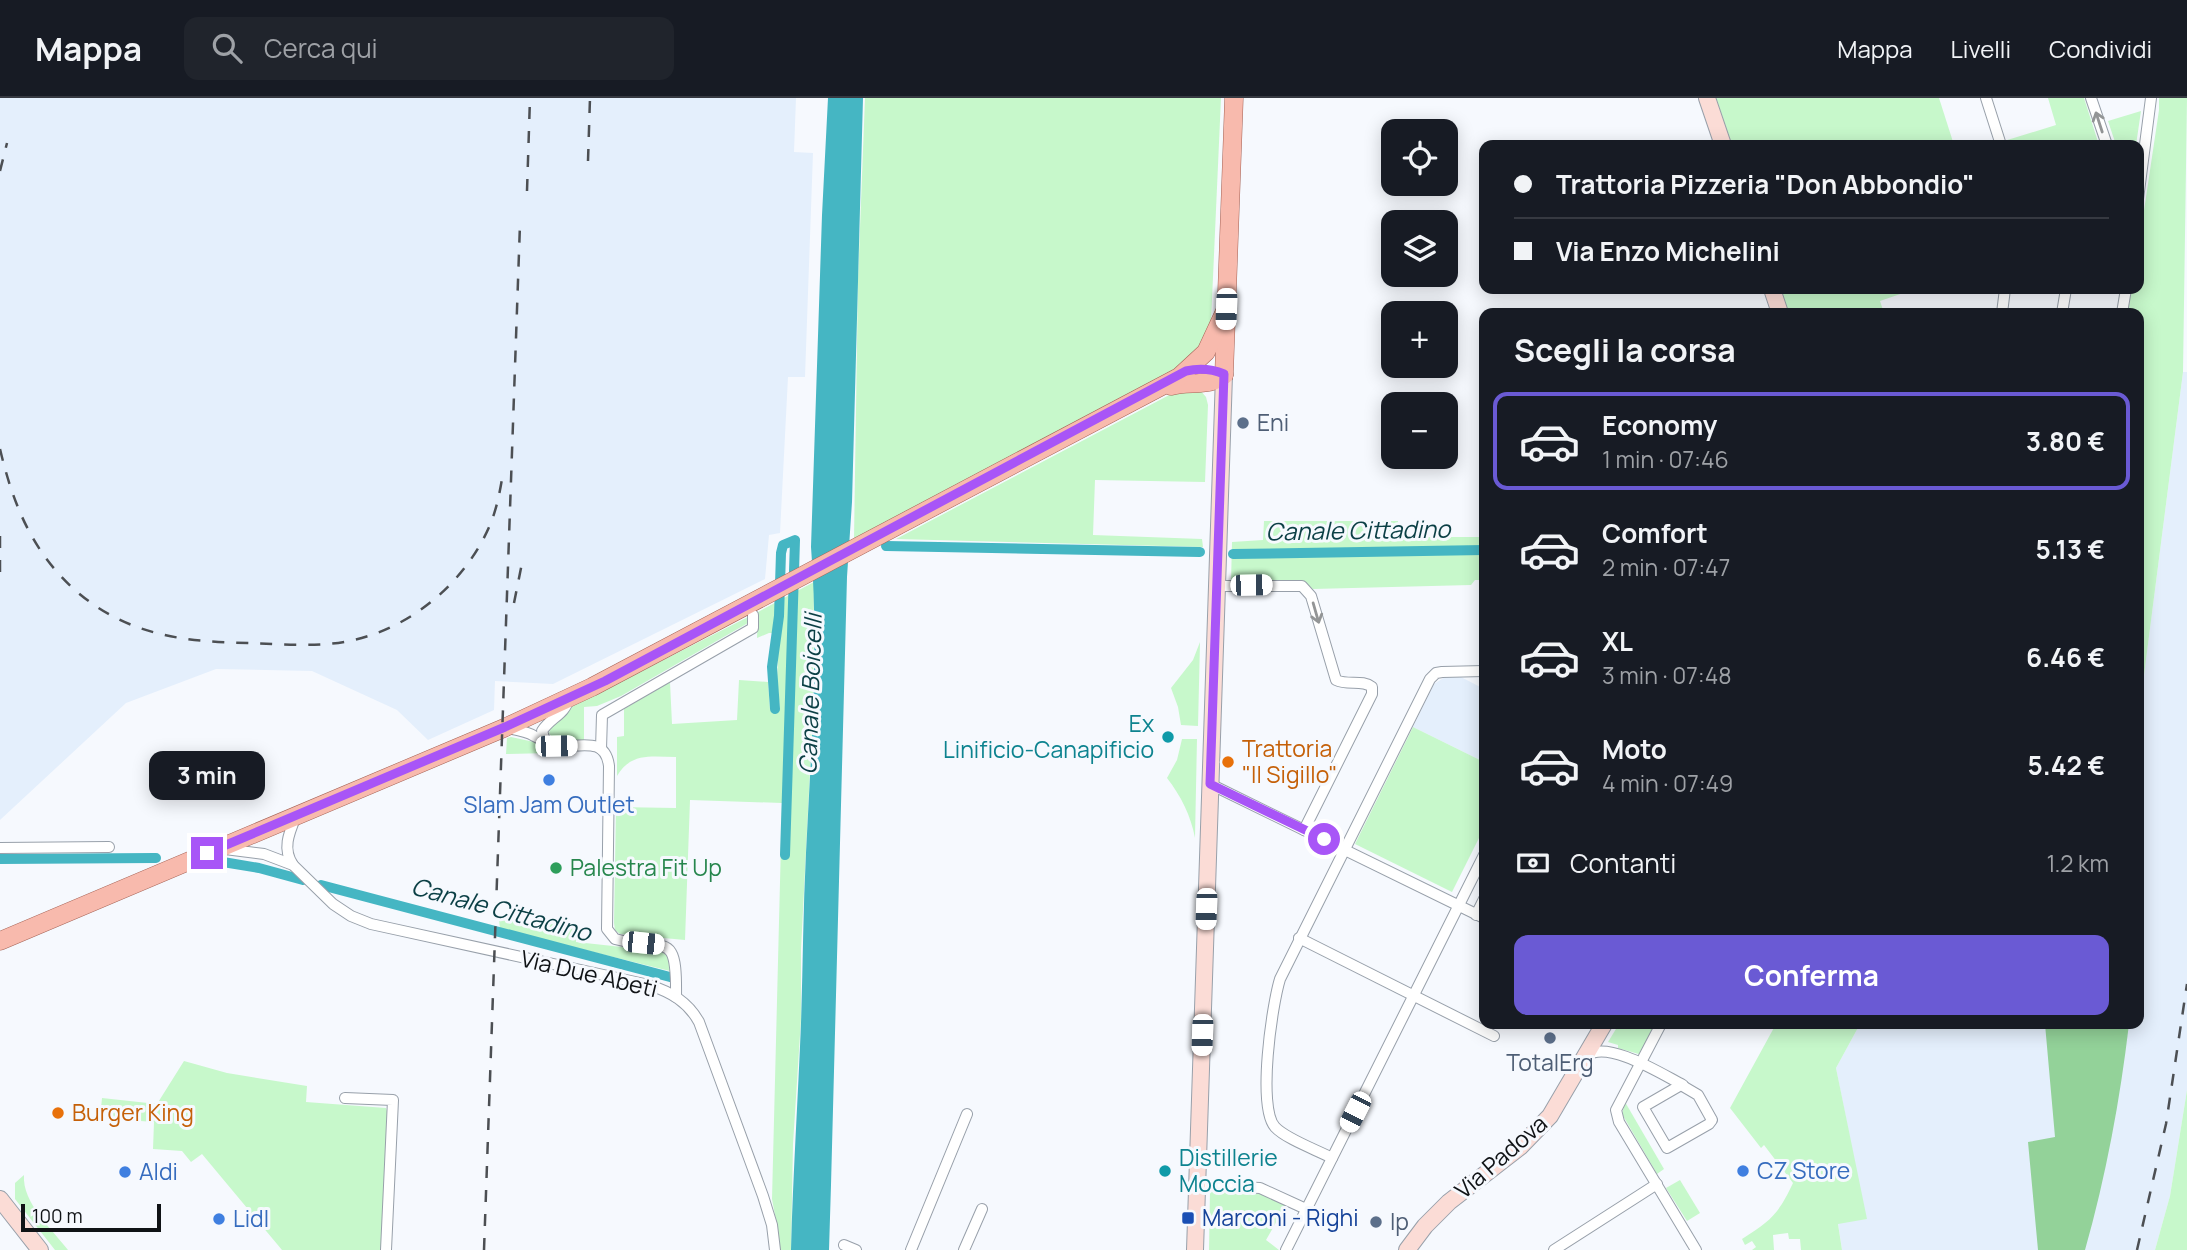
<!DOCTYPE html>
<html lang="it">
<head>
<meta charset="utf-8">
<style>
	:root { --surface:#171b24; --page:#20242c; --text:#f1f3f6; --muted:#9ea1a6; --line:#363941; --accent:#6a5ad4 }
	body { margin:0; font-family:Manrope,sans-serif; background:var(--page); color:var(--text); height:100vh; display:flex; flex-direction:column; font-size:26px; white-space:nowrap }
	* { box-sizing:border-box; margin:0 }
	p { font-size:23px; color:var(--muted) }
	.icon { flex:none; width:38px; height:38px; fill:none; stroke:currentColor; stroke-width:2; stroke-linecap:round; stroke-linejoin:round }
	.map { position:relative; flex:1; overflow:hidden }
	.details { position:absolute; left:1479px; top:210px; width:665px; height:721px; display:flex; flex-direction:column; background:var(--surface); border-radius:14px; box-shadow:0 4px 18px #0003 }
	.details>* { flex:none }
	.hud { position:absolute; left:1479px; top:42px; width:665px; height:154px; border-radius:14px; box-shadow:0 4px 18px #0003; display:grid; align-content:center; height:154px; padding:0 35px; background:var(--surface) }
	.fabs { position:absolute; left:1381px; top:21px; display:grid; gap:14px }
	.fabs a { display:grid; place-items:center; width:77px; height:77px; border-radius:14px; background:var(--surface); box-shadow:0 4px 18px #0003; font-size:35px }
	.scale { position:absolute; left:21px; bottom:18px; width:140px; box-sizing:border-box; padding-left:7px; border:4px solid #101316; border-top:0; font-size:19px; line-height:24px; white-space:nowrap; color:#101316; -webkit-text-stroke:5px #f6f9fe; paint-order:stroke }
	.end { position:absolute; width:32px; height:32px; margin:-16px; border:9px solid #a855f7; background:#fff; box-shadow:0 0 0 4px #fff }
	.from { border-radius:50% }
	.bubble { position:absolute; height:49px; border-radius:14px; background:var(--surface); box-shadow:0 4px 18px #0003; font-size:23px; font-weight:700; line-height:49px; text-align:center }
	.car { position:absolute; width:21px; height:42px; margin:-21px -10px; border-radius:9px; box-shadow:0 0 5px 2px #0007; background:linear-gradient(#fff 24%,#345 0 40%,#fff 0 76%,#345 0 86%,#fff 0) }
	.hud b { display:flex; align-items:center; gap:24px; height:66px; font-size:26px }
	.hud b+b { border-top:2px solid var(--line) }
	.hud i { width:18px; height:18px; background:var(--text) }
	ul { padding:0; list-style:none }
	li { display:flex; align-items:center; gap:21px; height:98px; margin:0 14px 10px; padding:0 21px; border:4px solid transparent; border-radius:14px }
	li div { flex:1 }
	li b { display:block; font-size:26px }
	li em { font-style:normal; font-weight:700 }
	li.active { border-color:var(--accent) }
	li>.icon { width:63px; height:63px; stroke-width:1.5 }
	h2 { padding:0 35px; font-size:32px; line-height:84px }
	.pay { display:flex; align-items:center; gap:18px; height:77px; padding:0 35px; font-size:26px }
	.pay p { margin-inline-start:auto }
	.primary-button { display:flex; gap:14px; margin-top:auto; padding:14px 35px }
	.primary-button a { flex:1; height:80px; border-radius:14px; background:var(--accent); color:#fff; font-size:28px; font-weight:700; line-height:80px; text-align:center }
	header { display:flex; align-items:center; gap:42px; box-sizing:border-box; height:98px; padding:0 35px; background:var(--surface); border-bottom:2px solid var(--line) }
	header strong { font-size:33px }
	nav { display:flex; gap:38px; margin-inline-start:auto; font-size:24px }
	.search { width:490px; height:63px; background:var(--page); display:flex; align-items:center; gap:18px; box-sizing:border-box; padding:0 24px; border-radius:14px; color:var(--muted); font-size:26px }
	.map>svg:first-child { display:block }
	.built { fill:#e4effc }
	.green { fill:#c7f8cb }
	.forest { fill:#93d299 }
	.water { fill:#45b6c3 }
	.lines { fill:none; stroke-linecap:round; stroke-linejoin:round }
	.canal { stroke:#45b6c3; stroke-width:10 }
	.street-casing { stroke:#98a0aa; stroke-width:12 }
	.secondary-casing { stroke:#98a0aa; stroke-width:18 }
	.primary-casing { stroke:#a46255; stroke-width:19 }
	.street { stroke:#fff; stroke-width:10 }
	.secondary { stroke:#fbdcd6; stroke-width:16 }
	.primary { stroke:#f8baad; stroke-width:18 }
	.rail { stroke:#4c4f53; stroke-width:2.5; stroke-dasharray:12 12; stroke-linecap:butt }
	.oneway { stroke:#939596 }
	.route { stroke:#a855f7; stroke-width:9 }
	.service-dot { fill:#5c6f8a; stroke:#f6f9fe; stroke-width:2.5 }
	.culture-dot { fill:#0f9aa8; stroke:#f6f9fe; stroke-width:2.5 }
	.food-dot { fill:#e8710a; stroke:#f6f9fe; stroke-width:2.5 }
	.shop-dot { fill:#3f7fe0; stroke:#f6f9fe; stroke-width:2.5 }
	.leisure-dot { fill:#2e9e5b; stroke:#f6f9fe; stroke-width:2.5 }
	.transit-dot { fill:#1a4fb4; stroke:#f6f9fe; stroke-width:2.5 }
	.labels { text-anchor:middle; stroke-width:6; stroke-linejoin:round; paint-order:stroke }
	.service-label { font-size:23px; fill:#4e5e75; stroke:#f6f9fe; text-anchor:start }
	.culture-label { font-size:23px; fill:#0d838f; stroke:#f6f9fe; text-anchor:end }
	.food-label { font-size:23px; fill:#c56008; stroke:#f6f9fe; text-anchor:start }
	.shop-label { font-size:23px; fill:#366cbe; stroke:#f6f9fe; text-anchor:start }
	.leisure-label { font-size:23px; fill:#27864d; stroke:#f6f9fe; text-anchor:start }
	.street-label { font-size:23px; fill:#101316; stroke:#f6f9fe }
	.transit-label { font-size:23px; fill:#164399; stroke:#f6f9fe; text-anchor:start }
	.water-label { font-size:24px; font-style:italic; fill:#0b3f45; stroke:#f6f9fe }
</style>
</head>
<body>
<header>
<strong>Mappa</strong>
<div class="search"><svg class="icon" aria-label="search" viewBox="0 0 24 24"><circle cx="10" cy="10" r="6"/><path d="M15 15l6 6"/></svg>Cerca qui</div>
<nav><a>Mappa</a><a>Livelli</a><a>Condividi</a></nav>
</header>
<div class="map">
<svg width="2187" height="1152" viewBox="0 0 2187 1152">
	<rect width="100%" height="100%" fill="#f6f9fe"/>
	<!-- built -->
	<g class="built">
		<polygon points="0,0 796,0 794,54 813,55 805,279 788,279 780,435 769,437 765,481 553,586 495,583 494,612 428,642 397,612 312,573 216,571 126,605 0,722"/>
		<polygon points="2183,274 2187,274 2187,992 2170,1098 2155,1152 1842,1152 1838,1125 1866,1121 1836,970 1860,926 2138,926 2139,616"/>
		<polygon points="1445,579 1461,579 1484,591 1484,664 1413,629 1434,586"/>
	</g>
	<!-- green -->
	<g class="green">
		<polygon points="865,0 1221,0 1211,224 1207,244 1175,272 854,441 858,182"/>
		<polygon points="1716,0 1939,0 1954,47 1732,47"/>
		<polygon points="2048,0 2084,0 2099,47 2005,47 2004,43 2056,27"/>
		<polygon points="2159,0 2187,0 2183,274 2139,616 2140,654 2138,653 2138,215 2128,215 2131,191 2138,191 2139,146 2159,12"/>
		<polygon points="2141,13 2136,47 2116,47 2108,23"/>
		<polygon points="1781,191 1915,191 1880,203 1884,215 1789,215"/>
		<polygon points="1200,292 1206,299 1208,307 1205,384 1095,382 1093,437 1202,441 1203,449 896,441 1175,294"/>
		<polygon points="1264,423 1398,423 1398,439 1484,439 1484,482 1475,482 1471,487 1313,491 1300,482 1231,484 1232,444 1263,442"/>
		<path d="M814,484L813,614L801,852V921L793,1046L791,1152H779L777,1128L772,1101L782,705L690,702L685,842L620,836L615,832L614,825L616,709L676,710V659C652,659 631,654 617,678V639L624,638V611L670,584L672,626L737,622L739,582L768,584L770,612L780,611L777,582L779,535H769L757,540L758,514Z"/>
		<path d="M748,519V525L621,598L597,608L584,609V642C572,642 556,647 549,635C553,623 566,618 573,608Z"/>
		<polygon points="1200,544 1198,628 1181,627 1178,609 1171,590 1193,562"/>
		<polygon points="1413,629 1484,664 1484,730 1452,794 1355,746"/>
		<polygon points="511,639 534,644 551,655 506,656 507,640"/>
		<path d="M1182,641H1197L1195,740C1191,718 1181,698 1167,680L1177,662Z"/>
		<path d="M499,822L576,828V844L659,853C669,856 670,863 670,873L500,831Z"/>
		<polygon points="1619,926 1658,926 1642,957 1618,950 1618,947 1608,944"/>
		<path d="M1776,926H1860L1836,970L1867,1121L1838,1126L1842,1152H1801L1800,1141H1789L1788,1135L1773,1137L1774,1152H1752L1756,1149L1752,1143L1745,1147L1742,1141C1771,1122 1778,1117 1793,1085L1764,1047L1761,1050L1730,1010Z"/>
		<polygon points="184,963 227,975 307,988 306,1004 386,1010 389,1019 381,1152 282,1152 202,1056 191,1064 182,1053 153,1051 154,1024 100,1020 102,1000 157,1006"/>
		<polygon points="2187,992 2187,1152 2155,1152 2170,1098"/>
		<polygon points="1625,1004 1664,1071 1657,1076 1622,1016"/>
		<path d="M24,1077C22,1105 52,1131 68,1152H55L15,1101V1085Z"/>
		<polygon points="1680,1082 1700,1115 1687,1123 1666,1090"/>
		<polygon points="1210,1093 1260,1096 1286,1107 1266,1142 1279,1152 1209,1152"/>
	</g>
	<!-- forest -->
	<path class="forest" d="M2045,926H2129C2120,1002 2106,1078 2085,1152H2038L2028,1044L2055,1039Z"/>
	<!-- water -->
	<path class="water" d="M828,0H863L852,404L847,479L831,1087L829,1152H791C793,1076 798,1001 801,925C803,868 803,812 806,755C811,653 819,551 811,449L822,117Z"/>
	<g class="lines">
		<!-- canal -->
		<g class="canal">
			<polyline points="886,448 1200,454"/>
			<polyline points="1233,456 1484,452"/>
			<polyline points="775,611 772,569 779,518 781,455 783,447 795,442 785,757"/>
			<polyline points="0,761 156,760"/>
			<polyline points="223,764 259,770 303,782"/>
			<polyline points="321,787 670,879"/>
		</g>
		<!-- street casing -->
		<g class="street-casing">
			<g id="street">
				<polyline points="1986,0 2001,47"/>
				<polyline points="2091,0 2107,47"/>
				<polyline points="2138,101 2151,0"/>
				<polyline points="2002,215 2005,191"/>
				<polyline points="2062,215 2066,191"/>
				<polyline points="2122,215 2126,191"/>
				<path d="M1217,488H1302L1311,498L1336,582C1348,588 1362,581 1372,589V596L1304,732"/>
				<path d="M507,630C517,632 526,633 534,638C541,641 547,647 554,648C576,651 605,636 609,668L607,831L615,841C666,855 677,829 676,899"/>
				<path d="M545,643L542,633C551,619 565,617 569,600"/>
				<polyline points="601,651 602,617 753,530 753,517"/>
				<polyline points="1210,686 1484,820"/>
				<polyline points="0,750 109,749"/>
				<path d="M225,751L264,756L293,767L333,806L351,818L371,826L649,887C671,894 688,904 699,924L763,1098L772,1127L775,1152"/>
				<path d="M293,767C282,751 289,735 296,718"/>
				<polyline points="1476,817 1484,801"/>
				<polyline points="1299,840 1494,938"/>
				<polyline points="1661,926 1616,1012 1619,1024 1696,1152"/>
				<path d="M1587,958C1607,941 1663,977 1683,987"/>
				<polygon points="1681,987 1698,997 1712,1022 1709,1026 1667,1050 1643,1009"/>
				<polyline points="345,1000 393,1002 386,1152"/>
				<path d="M1332,1060C1317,1052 1286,1041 1275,1029C1257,1009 1272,907 1280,881L1430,581L1436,575L1442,574L1484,573"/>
				<polyline points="1197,1087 1260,1090 1306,1111"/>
				<polyline points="844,1147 856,1152"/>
				<polyline points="911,1152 967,1016"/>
				<polyline points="964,1152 982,1111"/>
				<polyline points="1286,1152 1484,757"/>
				<polyline points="1554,1152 1657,1086"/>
			</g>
		</g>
		<!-- secondary casing -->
		<g class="secondary-casing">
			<g id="secondary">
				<polyline points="1707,0 1723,47"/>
				<polyline points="1772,191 1780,215"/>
				<polyline points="0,1101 40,1152"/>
				<polyline points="1195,1152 1224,277"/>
				<polyline points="1407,1152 1425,1128 1449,1104 1520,1049 1550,1018 1604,926"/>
			</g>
		</g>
		<!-- primary casing -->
		<g class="primary-casing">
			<g id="primary">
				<polyline points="1224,277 1234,0"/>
				<path d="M1171,288C1189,283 1210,289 1224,277"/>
				<polyline points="0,843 504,630 592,589 1179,279 1206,254 1226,211"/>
			</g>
		</g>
		<!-- street -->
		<use href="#street" class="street"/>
		<!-- secondary -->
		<use href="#secondary" class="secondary"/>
		<!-- primary -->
		<use href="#primary" class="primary"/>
		<!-- rail -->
		<g class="rail">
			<polyline points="588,63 590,0"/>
			<polyline points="0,73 7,45"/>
			<polyline points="527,93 530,0"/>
			<path d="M0,351C13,406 32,454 76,493C127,537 183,544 248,545C283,546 320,550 354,542C414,528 466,483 490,427C497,410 500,393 503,375"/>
			<polyline points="0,438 0,486"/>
			<polyline points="514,505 522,465"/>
			<polyline points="484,1152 520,126"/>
			<polyline points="2137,1152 2166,1026 2187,886"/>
		</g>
	</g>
	<!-- one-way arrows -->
	<defs><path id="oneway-shaft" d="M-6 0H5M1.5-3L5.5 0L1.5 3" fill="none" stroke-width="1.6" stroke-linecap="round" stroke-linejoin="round" transform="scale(1.75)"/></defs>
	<g class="oneway">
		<use href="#oneway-shaft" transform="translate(2099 24) rotate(-108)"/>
		<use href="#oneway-shaft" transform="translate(1316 515) rotate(74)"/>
	</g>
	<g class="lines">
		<!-- route -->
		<path class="route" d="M207,755L505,629L605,583L1186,273C1199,270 1212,271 1224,276L1210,686L1324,741"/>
	</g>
	<!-- markers -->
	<g class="service-dot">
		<circle cx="1243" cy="325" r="7"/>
		<circle cx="1550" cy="940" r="7"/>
		<circle cx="1376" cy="1124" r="7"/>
	</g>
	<g class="culture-dot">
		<circle cx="1168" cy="639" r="7"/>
		<circle cx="1165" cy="1073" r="7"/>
	</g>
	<g class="food-dot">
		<circle cx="1228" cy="664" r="7"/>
		<circle cx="58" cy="1015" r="7"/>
	</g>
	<g class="shop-dot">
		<circle cx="549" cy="682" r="7"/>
		<circle cx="1743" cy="1073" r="7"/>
		<circle cx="125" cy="1074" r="7"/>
		<circle cx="219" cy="1121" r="7"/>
	</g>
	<circle class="leisure-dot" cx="556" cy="770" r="7"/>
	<rect class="transit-dot" x="1181" y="1113" width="14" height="14" rx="3.5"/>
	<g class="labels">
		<!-- service labels -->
		<g class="service-label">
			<text x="1257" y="333">Eni</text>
			<text x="1550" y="973" text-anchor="middle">TotalErg</text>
			<text x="1390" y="1132">Ip</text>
		</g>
		<!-- culture labels -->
		<g class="culture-label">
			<text x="1154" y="634">Ex<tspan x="1154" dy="26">Linificio-Canapificio</tspan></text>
			<text x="1179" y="1068" text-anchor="start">Distillerie<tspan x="1179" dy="26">Moccia</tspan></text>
		</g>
		<!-- food labels -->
		<g class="food-label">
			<text x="1242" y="659">Trattoria<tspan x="1242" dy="26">"Il Sigillo"</tspan></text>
			<text x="72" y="1023">Burger King</text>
		</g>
		<!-- shop labels -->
		<g class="shop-label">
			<text x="549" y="715" text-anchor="middle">Slam Jam Outlet</text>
			<text x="1757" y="1081">CZ Store</text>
			<text x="139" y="1082">Aldi</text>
			<text x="233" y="1129">Lidl</text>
		</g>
		<!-- leisure labels -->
		<g class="leisure-label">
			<text x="570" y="778">Palestra Fit Up</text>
		</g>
		<!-- street labels -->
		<g class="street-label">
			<text transform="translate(589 876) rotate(13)" y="8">Via Due Abeti</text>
			<text transform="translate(1501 1059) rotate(-41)" y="8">Via Padova</text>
		</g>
		<!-- transit labels -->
		<g class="transit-label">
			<text x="1202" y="1128">Marconi - Righi</text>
		</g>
		<!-- water labels -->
		<g class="water-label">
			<text transform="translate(1358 433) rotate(-1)" y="8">Canale Cittadino</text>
			<text transform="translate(811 596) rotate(-88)" y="8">Canale Boicelli</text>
			<text transform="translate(501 812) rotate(15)" y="8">Canale Cittadino</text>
		</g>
	</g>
</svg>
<div class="fabs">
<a><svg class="icon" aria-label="locate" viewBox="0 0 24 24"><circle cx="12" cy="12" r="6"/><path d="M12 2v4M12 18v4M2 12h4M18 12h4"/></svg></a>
<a><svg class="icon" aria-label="layers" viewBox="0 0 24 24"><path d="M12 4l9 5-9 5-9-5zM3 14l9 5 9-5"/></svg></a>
<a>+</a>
<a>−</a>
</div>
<div class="scale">100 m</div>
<i class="end from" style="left:1324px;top:741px"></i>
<i class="end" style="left:207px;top:755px"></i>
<div class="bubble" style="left:149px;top:653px;width:116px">3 min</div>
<i class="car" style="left:1226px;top:211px;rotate:182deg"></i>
<i class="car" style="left:1251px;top:487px;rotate:89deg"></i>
<i class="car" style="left:556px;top:648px;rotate:89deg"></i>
<i class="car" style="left:1206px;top:811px;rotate:182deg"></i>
<i class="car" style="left:643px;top:845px;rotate:96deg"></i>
<i class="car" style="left:1202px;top:937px;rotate:182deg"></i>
<i class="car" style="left:1355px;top:1014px;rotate:207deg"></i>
<div class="hud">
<b><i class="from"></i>Trattoria Pizzeria &quot;Don Abbondio&quot;</b>
<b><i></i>Via Enzo Michelini</b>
</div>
<section class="details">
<h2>Scegli la corsa</h2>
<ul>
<li class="active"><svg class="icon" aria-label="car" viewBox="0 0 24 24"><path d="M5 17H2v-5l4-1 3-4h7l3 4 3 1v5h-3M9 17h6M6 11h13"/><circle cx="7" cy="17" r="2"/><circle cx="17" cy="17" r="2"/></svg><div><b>Economy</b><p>1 min · 07:46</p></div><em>3.80 €</em></li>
<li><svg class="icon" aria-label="car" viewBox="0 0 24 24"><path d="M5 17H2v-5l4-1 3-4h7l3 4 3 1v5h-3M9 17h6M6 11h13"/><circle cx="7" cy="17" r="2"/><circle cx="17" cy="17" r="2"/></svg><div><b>Comfort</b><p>2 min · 07:47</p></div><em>5.13 €</em></li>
<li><svg class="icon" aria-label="car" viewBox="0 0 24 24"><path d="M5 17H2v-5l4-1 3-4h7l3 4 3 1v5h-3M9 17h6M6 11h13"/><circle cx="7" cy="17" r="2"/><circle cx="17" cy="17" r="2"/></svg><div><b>XL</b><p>3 min · 07:48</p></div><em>6.46 €</em></li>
<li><svg class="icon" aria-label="car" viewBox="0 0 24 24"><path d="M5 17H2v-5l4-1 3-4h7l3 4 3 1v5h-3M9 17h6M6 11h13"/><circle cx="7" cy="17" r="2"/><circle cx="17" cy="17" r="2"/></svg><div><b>Moto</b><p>4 min · 07:49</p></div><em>5.42 €</em></li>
</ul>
<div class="pay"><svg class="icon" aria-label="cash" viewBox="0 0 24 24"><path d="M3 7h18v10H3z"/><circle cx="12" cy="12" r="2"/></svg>Contanti<p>1.2 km</p></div>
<div class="primary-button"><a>Conferma</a></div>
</section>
</div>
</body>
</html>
